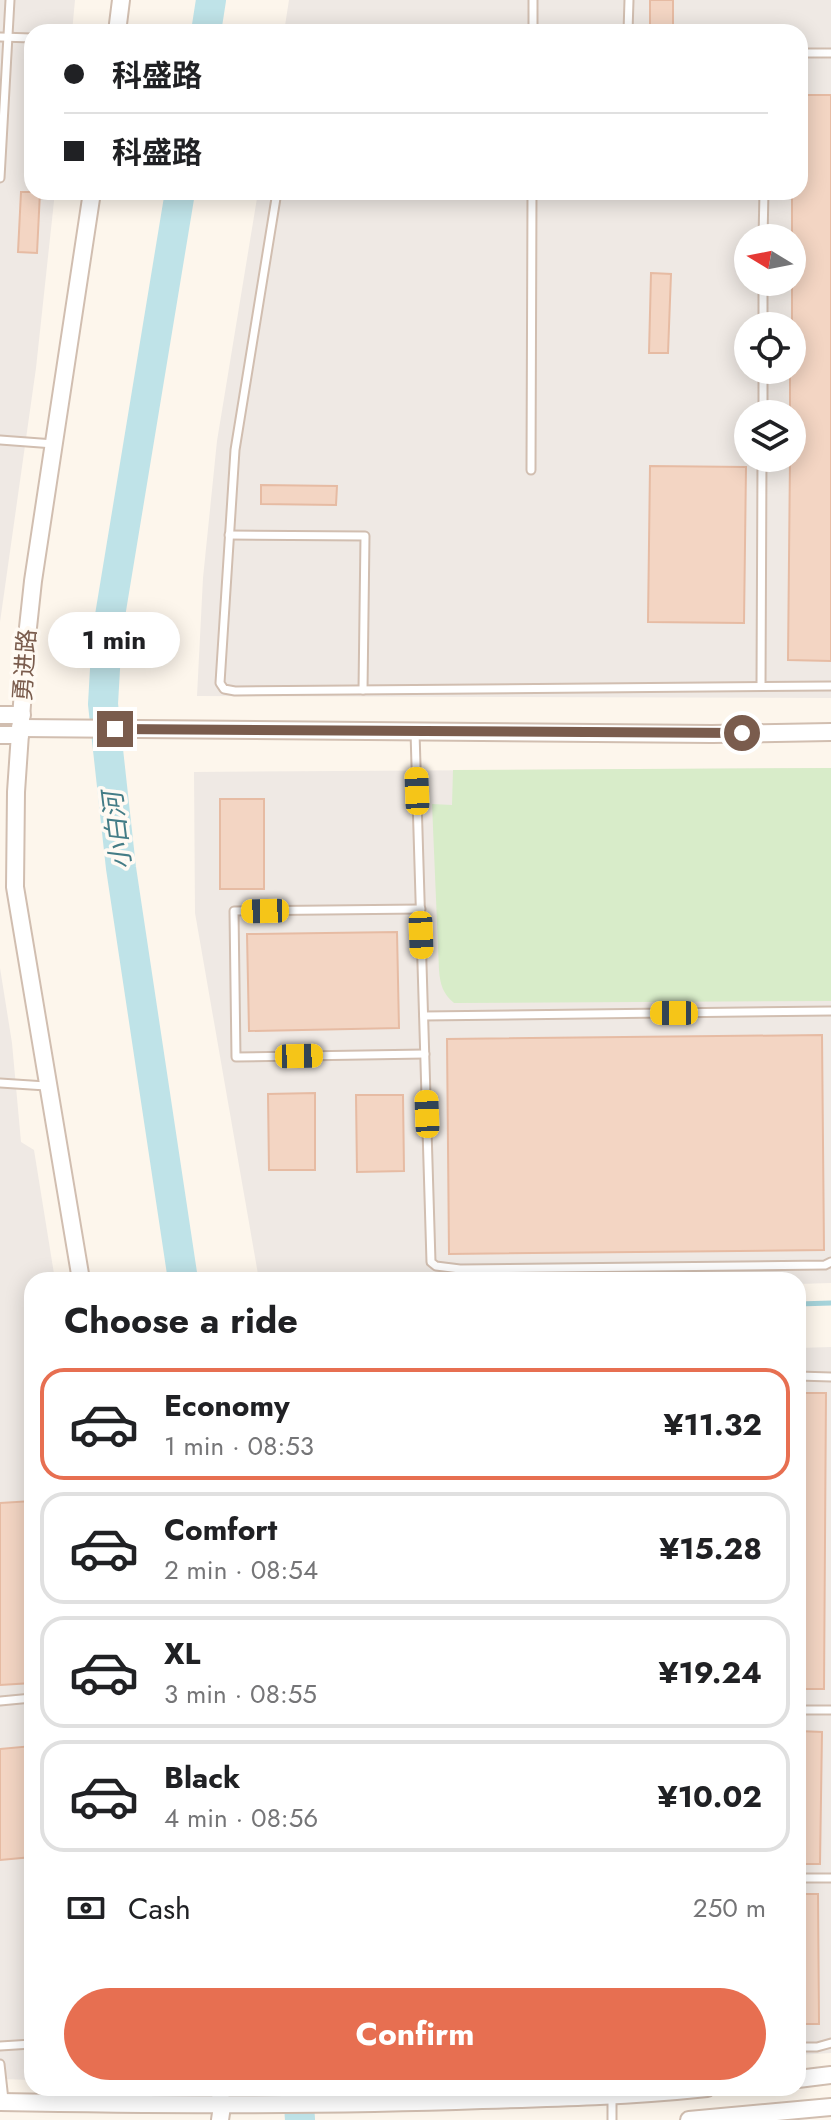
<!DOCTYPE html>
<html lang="en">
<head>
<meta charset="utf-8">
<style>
	:root { --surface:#fff; --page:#f2f2f2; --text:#202124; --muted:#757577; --line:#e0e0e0; --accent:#e76f51 }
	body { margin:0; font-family:Jost,"Noto Sans SC",sans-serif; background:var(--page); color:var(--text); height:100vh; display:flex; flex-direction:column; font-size:30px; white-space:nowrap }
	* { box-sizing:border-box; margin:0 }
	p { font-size:26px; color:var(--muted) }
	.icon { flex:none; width:44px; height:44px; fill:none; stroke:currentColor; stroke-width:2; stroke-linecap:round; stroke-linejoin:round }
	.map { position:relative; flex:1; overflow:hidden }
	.drawer { position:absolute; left:24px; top:1272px; width:782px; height:824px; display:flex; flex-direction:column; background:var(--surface); border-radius:24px; box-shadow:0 4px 20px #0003 }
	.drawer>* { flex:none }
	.banner { position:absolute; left:24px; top:24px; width:784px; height:176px; border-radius:24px; box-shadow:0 4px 20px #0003; display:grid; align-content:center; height:176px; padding:0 40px; background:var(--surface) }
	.needle { width:52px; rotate:280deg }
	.buttons { position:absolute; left:734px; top:224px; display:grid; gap:16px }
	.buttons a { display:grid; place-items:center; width:72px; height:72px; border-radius:50%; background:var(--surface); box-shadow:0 4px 20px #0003; font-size:40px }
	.end { position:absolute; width:36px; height:36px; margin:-18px; border:10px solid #7a5c4d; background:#fff; box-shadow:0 0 0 4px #fff }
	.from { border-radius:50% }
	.bubble { position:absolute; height:56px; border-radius:28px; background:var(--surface); box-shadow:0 4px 20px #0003; font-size:26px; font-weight:700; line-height:56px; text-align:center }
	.car { position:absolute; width:24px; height:48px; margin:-24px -12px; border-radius:10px; box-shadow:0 0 6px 2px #0007; background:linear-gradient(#f5c518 24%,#345 0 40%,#f5c518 0 76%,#345 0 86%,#f5c518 0) }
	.banner b { display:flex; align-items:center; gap:28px; height:76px; font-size:30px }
	.banner b+b { border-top:2px solid var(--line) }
	.banner i { width:20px; height:20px; background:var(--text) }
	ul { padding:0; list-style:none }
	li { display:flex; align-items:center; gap:24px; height:112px; margin:0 16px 12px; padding:0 24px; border:4px solid var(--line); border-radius:24px }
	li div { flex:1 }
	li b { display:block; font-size:30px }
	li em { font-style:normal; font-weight:700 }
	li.on { border-color:var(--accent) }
	li>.icon { width:72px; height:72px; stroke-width:1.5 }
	h2 { padding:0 40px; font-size:36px; line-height:96px }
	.pay { display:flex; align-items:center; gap:20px; height:88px; padding:0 40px; font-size:30px }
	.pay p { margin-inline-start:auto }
	.action { display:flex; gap:16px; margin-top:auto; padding:16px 40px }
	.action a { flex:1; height:92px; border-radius:48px; background:var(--accent); color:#fff; font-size:32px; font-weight:700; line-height:92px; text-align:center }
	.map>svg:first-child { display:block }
	.industrial { fill:#efe9e4; fill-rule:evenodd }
	.green { fill:#d8ecc9 }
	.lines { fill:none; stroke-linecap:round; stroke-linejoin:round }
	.stream { stroke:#a5d3da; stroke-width:5 }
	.river { stroke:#bfe3e8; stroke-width:30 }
	.building { fill:#f3d5c3; stroke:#e6bba3; stroke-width:2 }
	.service-casing { stroke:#d1beb0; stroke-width:11 }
	.tertiary-casing { stroke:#d1beb0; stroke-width:20 }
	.service { stroke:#fff; stroke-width:7 }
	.tertiary { stroke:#fff; stroke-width:16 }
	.route { stroke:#7a5c4d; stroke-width:10 }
	.labels { text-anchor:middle; stroke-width:7; stroke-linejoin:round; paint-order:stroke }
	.street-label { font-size:24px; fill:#7a5c4d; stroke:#fffaf3 }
	.water-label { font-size:26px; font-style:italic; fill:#437c86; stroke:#fffaf3 }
</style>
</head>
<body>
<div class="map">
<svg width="831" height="2120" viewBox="0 0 831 2120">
	<rect width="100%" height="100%" fill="#fdf6ec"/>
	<!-- industrial -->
	<g class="industrial">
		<polygon points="0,0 75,0 72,32 32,32 32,192 55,192 36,368 0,622"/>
		<path d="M289,0H831V698L197,696L203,578L217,441L258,192H800V32H284ZM748,238H792V282H748ZM748,326H792V370H748ZM748,414H792V458H748Z"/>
		<polygon points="831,768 831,1283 798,1284 798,1280 259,1280 195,913 194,772"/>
		<polygon points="0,968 12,1043 21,1142 34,1150 55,1280 32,1280 32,2080 0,2079"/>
		<polygon points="831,1347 831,2053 798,2055 798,1348"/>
	</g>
	<!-- green -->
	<path class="green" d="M831,768V1001L454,1003C443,994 440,984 439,970L432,804L452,805L453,770Z"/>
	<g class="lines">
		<!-- stream -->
		<polyline class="stream" points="798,1304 831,1303"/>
		<!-- river -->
		<g class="river">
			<polyline points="206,32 211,0"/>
			<polyline points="180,192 107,634 103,704 121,868 183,1280"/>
			<polyline points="298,2088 300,2120"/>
		</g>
	</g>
	<!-- building -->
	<g class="building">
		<rect x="650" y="0" width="23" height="31"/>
		<polygon points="800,95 831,95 831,661 788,660 790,458 792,458 792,414 790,414 790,370 792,370 792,192 800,192"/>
		<polygon points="21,192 40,192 37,253 18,252"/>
		<polygon points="651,273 671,274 668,353 649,353"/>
		<polygon points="650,466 746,467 744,623 648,622"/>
		<polygon points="261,485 337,486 336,505 261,504"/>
		<rect x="220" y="799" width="44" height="90"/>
		<polygon points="397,932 399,1028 249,1031 247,934"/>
		<polygon points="822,1035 824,1250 449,1254 447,1039"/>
		<polygon points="315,1093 315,1170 269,1170 268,1094"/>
		<polygon points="356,1095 403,1095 404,1171 357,1172"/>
		<polygon points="798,1393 826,1393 824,1689 798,1689"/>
		<polygon points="32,1501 32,1683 0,1685 0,1503"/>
		<polygon points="798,1731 822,1732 820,1864 798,1864"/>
		<polygon points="32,1746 32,1857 0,1860 0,1749"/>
		<polygon points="798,1894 818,1894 819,2024 798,2024"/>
	</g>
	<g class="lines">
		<!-- service casing -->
		<g class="service-casing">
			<g id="service">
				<polyline points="533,32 533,0"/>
				<polyline points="628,32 629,0"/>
				<polyline points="0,37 32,38"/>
				<polyline points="800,53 831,53"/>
				<polyline points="0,178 10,0"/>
				<polyline points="277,192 235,450 220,683 224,689 235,691 831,686"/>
				<polyline points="763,238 764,192"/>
				<polyline points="763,326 763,282"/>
				<polyline points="763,414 763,370"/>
				<polyline points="0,440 54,444"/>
				<polyline points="531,470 532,192"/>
				<polyline points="229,535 365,536 363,690"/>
				<polyline points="761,686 762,458"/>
				<polyline points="415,732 431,1262 436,1266 460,1269 825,1265 831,1262"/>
				<polyline points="421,909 234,911 236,1057 425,1054"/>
				<polyline points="424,1016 831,1011"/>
				<polyline points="0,1083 46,1086"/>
				<polyline points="798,1376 831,1377"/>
				<polyline points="0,1701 32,1698"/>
				<polyline points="798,1710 831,1710"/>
				<polyline points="798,1878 831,1878"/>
				<polyline points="0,2046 32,2044"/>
				<polyline points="798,2047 817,2047 831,2043"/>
				<polyline points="0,2064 4,2100"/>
				<polyline points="612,2120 612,2096"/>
			</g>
		</g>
		<!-- tertiary casing -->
		<g class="tertiary-casing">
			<g id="tertiary">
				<polyline points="117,32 121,0"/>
				<polyline points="0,715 22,715"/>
				<polyline points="20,728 712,734 831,732"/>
				<polyline points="0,735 20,735"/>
				<polyline points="81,1280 15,887 16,792 26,646 33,581 92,192"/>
				<polyline points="798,2079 831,2075"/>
				<polyline points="219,2088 222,2106 220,2120"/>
				<path d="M0,2102C161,2105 321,2106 482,2100C557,2098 632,2096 707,2088"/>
				<polyline points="689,2120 831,2107"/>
			</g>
		</g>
		<!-- service -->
		<use href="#service" class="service"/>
		<!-- tertiary -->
		<use href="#tertiary" class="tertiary"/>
	</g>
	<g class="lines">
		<!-- route -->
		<polyline class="route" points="115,729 742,733"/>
	</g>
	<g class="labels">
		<!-- street labels -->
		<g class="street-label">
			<text transform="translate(25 665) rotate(-86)" y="8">勇进路</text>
		</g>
		<!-- water labels -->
		<g class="water-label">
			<text transform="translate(117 831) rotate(-97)" y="9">小白河</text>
		</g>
	</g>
</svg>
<div class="buttons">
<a><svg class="needle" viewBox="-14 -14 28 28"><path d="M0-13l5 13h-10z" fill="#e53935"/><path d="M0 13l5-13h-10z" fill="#757577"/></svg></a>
<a><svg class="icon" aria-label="locate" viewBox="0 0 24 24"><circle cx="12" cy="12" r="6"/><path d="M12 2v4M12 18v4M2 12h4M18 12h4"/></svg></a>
<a><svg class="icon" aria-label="layers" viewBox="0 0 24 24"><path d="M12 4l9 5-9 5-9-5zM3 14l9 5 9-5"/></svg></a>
</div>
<i class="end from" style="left:742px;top:733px"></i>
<i class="end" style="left:115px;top:729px"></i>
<div class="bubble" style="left:48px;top:612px;width:132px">1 min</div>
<i class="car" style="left:417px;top:791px;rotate:358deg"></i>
<i class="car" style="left:265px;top:911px;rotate:269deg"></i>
<i class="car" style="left:421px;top:935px;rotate:178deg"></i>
<i class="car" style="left:674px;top:1013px;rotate:270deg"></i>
<i class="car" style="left:299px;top:1056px;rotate:89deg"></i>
<i class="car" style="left:427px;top:1114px;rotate:358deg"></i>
<div class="banner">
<b><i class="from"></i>科盛路</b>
<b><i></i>科盛路</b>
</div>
<section class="drawer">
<h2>Choose a ride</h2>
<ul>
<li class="on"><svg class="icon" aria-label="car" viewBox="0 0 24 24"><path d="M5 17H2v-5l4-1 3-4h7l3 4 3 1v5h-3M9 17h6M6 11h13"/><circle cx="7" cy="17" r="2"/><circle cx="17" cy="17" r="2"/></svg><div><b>Economy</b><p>1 min · 08:53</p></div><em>¥11.32</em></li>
<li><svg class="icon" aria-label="car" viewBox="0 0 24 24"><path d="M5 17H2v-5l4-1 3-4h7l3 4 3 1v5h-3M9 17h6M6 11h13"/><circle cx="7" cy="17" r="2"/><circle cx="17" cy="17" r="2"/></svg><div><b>Comfort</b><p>2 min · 08:54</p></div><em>¥15.28</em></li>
<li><svg class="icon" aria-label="car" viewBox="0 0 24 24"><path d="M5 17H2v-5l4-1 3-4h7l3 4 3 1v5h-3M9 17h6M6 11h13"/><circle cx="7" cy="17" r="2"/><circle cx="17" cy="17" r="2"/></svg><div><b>XL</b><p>3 min · 08:55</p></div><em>¥19.24</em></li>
<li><svg class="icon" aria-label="car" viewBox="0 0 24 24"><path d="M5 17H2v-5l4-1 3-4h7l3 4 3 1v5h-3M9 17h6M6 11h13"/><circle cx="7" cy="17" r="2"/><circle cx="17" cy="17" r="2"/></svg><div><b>Black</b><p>4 min · 08:56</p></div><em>¥10.02</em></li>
</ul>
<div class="pay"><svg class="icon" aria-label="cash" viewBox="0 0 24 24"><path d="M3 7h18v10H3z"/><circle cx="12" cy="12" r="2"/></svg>Cash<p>250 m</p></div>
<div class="action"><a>Confirm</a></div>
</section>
</div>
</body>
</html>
